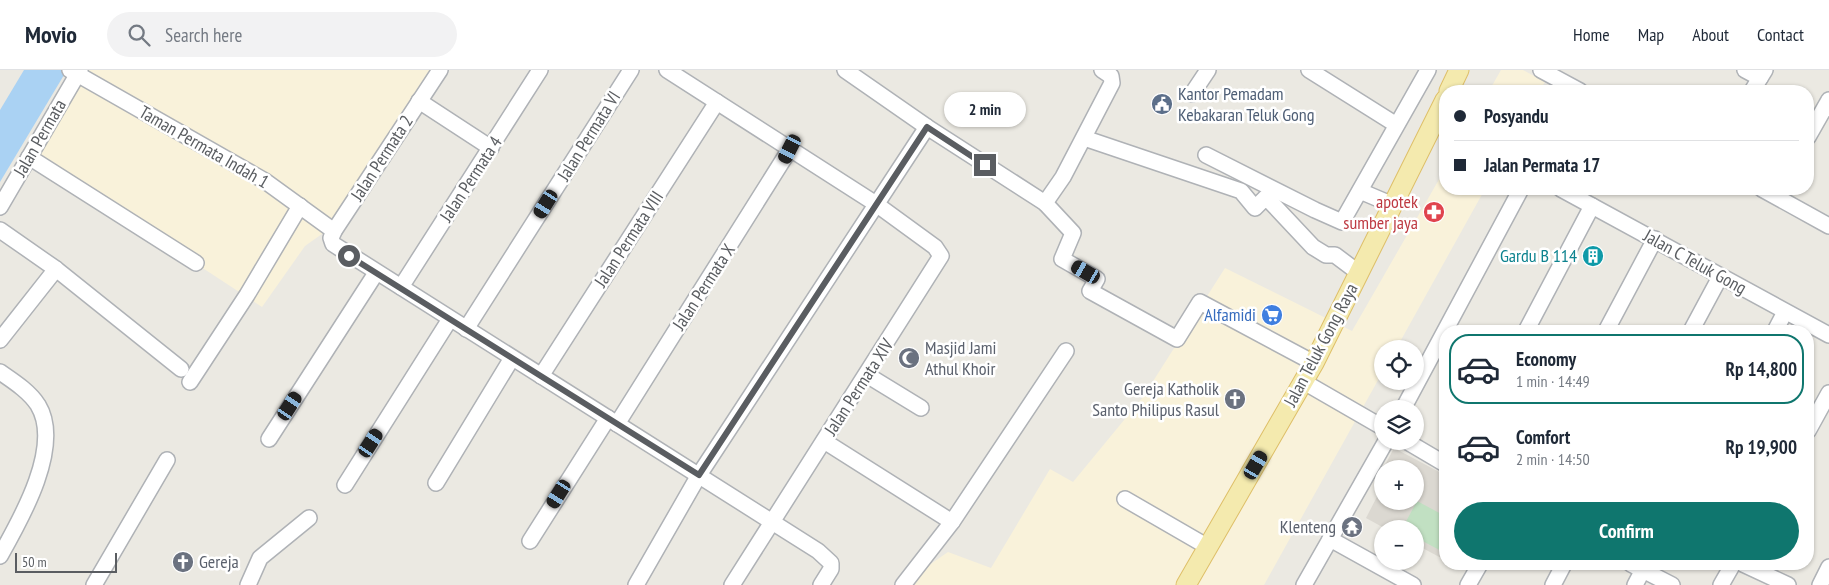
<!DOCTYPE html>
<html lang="en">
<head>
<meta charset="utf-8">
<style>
	:root { --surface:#fff; --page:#f2f2f3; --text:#1f2937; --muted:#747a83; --line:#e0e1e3; --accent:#0f766e }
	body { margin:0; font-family:"PT Sans Narrow",sans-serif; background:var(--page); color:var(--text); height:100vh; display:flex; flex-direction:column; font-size:19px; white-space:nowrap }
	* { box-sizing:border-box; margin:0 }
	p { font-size:16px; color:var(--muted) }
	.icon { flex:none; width:28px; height:28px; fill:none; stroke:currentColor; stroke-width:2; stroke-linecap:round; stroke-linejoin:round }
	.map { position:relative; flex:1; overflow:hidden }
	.details { position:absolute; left:1439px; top:255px; width:375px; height:245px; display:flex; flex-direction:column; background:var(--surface); border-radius:20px; box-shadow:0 1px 4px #0004 }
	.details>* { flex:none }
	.guide { position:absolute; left:1439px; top:15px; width:375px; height:110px; border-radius:20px; box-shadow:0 1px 4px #0004; display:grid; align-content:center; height:110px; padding:0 15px; background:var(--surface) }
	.buttons { position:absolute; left:1374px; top:270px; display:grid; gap:10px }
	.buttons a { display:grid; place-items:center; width:50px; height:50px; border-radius:50%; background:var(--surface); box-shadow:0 1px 4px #0004; font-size:25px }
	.scale { position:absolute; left:15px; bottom:12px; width:102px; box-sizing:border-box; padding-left:5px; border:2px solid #5a5d61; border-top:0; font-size:14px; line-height:18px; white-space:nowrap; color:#5a5d61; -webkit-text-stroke:4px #fff; paint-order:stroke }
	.end { position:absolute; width:22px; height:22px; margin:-11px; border:6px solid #5a5d61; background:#fff; box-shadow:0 0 0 2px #fff }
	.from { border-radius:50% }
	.bubble { position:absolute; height:35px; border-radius:18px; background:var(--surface); box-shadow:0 1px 4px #0004; font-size:16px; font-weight:600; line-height:35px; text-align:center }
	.car { position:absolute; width:15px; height:30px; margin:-15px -8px; border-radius:6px; box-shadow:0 0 4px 1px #0007; background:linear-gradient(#222 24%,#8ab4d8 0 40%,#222 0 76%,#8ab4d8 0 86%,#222 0) }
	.guide b { display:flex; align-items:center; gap:18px; height:48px; font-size:19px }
	.guide b+b { border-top:1px solid var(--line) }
	.guide i { width:12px; height:12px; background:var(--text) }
	ul { padding:9px 0 0; list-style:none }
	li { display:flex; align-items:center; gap:15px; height:70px; margin:0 10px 8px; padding:0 5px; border:2px solid transparent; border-radius:20px }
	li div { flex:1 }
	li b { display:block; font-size:19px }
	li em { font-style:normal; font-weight:600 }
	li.current { border-color:var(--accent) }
	li>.icon { width:45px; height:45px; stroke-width:1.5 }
	.primary-button { display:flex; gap:10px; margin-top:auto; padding:10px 15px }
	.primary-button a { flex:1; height:58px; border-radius:30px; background:var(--accent); color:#fff; font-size:20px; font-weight:600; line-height:58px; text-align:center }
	header { display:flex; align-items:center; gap:30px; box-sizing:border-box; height:70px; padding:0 25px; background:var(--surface); border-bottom:1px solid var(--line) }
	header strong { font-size:24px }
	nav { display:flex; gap:28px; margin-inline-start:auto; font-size:18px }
	.search { width:350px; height:45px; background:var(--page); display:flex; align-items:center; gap:12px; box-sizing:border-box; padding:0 18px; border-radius:28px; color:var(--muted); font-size:19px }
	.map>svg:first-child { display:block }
	.commercial { fill:#f9f2da }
	.education { fill:#dbd8d1 }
	.green { fill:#c1e0c2 }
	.water { fill:#aad2f3 }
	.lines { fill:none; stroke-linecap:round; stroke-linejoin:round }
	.minor-casing { stroke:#afb2b6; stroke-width:18 }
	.major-casing { stroke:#debf68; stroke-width:21 }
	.minor { stroke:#fff; stroke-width:15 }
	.major { stroke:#f4eaae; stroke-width:19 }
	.route { stroke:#5a5d61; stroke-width:6 }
	.labels { text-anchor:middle; stroke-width:5; stroke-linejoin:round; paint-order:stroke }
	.service-label { font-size:18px; fill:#4e5e75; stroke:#fff; text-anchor:start }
	.street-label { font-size:18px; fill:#5a5d61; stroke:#fff }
	.health-label { font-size:18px; fill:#be3a42; stroke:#fff; text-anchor:end }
	.culture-label { font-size:18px; fill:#0d838f; stroke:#fff; text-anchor:end }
	.shop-label { font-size:18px; fill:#366cbe; stroke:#fff; text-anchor:end }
	.worship-label { font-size:18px; fill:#5b616d; stroke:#fff; text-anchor:start }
</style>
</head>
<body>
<header>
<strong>Movio</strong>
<div class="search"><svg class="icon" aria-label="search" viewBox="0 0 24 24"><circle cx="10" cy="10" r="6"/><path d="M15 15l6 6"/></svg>Search here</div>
<nav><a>Home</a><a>Map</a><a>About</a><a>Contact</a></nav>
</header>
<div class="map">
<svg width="1829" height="515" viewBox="0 0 1829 515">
	<rect width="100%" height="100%" fill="#ebe9e2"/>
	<!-- commercial -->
	<g class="commercial">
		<polygon points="71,0 438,0 343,149 305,176 262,237 23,80"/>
		<polygon points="1501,0 1523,0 1545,12 1539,21 1489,21"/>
		<polygon points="1445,99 1445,119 1485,119 1396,279 1382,279 1382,303 1264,515 905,515 912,507 948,482 991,498 1050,399 1073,412 1143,327 1225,198 1352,261"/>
	</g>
	<!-- education -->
	<polygon class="education" points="1394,378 1445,405 1445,490 1415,474 1415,459 1386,459 1366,448 1382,417 1382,431 1415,431 1415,399 1383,399"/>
	<!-- green -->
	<polygon class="green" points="1417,431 1445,446 1445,483 1415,467 1415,459 1402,459"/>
	<!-- water -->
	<polygon class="water" points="24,0 67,0 0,112 0,40"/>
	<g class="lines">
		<!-- minor casing -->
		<g class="minor-casing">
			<g id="minor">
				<polyline points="70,0 265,111 334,161"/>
				<polyline points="440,0 334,161 331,168 333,174 818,481 831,493 831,499 821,515"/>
				<polyline points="667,0 876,134 935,177 941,186 732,515"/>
				<polyline points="845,0 927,57 1045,133 1073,163 1062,189 1097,209 1090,221 1177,269 1200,232 1314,293"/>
				<polyline points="1309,0 1395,54"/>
				<polyline points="1541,0 1580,21"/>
				<polyline points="1745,0 1760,8"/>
				<polyline points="1752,21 1765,0"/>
				<polyline points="1192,24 1208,0"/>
				<polyline points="419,31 491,78"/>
				<polyline points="1808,67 1829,30"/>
				<polyline points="1084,68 1241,121 1255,138 1266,127 1313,177 1326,185 1335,185 1359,203"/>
				<polyline points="1206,85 1315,140 1342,152 1428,0"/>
				<polyline points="29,87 196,193"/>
				<polyline points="1561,119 1829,265"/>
				<polyline points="1762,119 1829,156"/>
				<polyline points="1360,121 1393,135"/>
				<polyline points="1045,133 1063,107 1112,13 1111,6 1102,0"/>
				<polyline points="0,137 80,0"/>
				<polyline points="0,160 56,199 181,299"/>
				<polyline points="401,217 540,0"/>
				<polyline points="466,259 631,0"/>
				<polyline points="1526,261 1592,136"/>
				<polyline points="1606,261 1655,169"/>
				<polyline points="1691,261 1720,207"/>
				<polyline points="1775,261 1785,242"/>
				<polyline points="0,270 56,199"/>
				<path d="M0,302C13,311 29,321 38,335C63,376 21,449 0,486"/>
				<polyline points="867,305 921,338"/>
				<polyline points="541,306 717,32"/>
				<polyline points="190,312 247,225 300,136"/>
				<polyline points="1304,312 1382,357"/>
				<polyline points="1403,339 1521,119"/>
				<polyline points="617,354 790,79"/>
				<polyline points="1808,361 1829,323"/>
				<polyline points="269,369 376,203"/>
				<polyline points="824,371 952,452"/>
				<polyline points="1406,371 1445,394"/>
				<polyline points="436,413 512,288"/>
				<polyline points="345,415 450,249"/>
				<polyline points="1125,429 1208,477"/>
				<polyline points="1330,469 1413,515"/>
				<polyline points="530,471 608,348"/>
				<polyline points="1631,494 1672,515"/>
				<polyline points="1743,494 1788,515"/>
				<polyline points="94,515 167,390"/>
				<polyline points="248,515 260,488 309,448"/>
				<polyline points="636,515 699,405 927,57"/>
				<polyline points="903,515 952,452 1066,281"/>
				<polyline points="1304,515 1386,371"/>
				<polyline points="1468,515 1480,494"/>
				<polyline points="1553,515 1564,494"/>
				<polyline points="1635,515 1646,494"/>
				<polyline points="1721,515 1733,494"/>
				<polyline points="1820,515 1829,497"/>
			</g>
		</g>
		<!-- major casing -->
		<g class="major-casing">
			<g id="major">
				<polyline points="1449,21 1459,0"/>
				<polyline points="1186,515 1314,293 1445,30"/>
			</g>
		</g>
		<!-- minor -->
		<use href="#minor" class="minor"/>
		<!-- major -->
		<use href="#major" class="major"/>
	</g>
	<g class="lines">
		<!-- route -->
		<polyline class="route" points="349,186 699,405 927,57 985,95"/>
	</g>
	<!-- icons -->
	<defs>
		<g id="civic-disc" transform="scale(1.125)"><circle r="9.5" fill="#5c6f8a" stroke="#fff"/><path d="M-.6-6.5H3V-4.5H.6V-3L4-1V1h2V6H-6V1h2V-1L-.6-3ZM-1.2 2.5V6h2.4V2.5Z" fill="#fff"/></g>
		<g id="pharmacy-disc" transform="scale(1.125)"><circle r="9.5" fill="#e0444e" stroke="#fff"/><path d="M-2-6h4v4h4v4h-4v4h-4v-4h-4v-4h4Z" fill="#fff"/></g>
		<g id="building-disc" transform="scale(1.125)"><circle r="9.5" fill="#0f9aa8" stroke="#fff"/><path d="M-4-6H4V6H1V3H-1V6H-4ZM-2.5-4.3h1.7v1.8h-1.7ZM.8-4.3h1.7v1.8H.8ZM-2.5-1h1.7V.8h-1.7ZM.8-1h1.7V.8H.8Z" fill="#fff"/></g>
		<g id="supermarket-disc" transform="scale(1.125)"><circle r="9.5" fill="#3f7fe0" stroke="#fff"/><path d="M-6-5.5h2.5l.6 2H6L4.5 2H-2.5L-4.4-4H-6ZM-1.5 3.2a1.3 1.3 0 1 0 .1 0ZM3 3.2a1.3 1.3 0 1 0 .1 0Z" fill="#fff"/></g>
		<g id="mosque-disc" transform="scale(1.125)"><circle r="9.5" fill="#6b7280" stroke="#fff"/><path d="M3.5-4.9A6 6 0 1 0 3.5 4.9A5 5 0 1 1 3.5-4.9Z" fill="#fff"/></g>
		<g id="church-disc" transform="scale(1.125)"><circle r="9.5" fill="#6b7280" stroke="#fff"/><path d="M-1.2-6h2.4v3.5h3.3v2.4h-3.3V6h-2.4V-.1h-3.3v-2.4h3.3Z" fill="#fff"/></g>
		<g id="temple-disc" transform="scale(1.125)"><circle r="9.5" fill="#6b7280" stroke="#fff"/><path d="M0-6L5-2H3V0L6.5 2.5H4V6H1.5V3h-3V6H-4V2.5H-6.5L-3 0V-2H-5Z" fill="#fff"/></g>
	</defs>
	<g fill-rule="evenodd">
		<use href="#civic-disc" x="1162" y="34"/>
		<use href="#pharmacy-disc" x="1434" y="142"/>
		<use href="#building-disc" x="1593" y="186"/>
		<use href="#supermarket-disc" x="1272" y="245"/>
		<use href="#mosque-disc" x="909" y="288"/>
		<use href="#church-disc" x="1235" y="329"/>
		<use href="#temple-disc" x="1352" y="457"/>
		<use href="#church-disc" x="183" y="492"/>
	</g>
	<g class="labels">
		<!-- service labels -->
		<g class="service-label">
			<text x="1178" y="30">Kantor Pemadam<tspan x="1178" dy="21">Kebakaran Teluk Gong</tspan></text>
		</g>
		<!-- street labels -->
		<g class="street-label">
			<text transform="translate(589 66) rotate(-58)" y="6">Jalan Permata VI</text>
			<text transform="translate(40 68) rotate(-60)" y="6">Jalan Permata</text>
			<text transform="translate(204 77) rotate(30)" y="6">Taman Permata Indah 1</text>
			<text transform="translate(382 88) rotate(-57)" y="6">Jalan Permata 2</text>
			<text transform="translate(471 109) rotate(-57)" y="6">Jalan Permata 4</text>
			<text transform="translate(629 169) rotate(-57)" y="6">Jalan Permata VIII</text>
			<text transform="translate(1695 192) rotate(29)" y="6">Jalan C Teluk Gong</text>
			<text transform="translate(704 217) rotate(-57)" y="6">Jalan Permata X</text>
			<text transform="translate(1321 275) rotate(-62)" y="6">Jalan Teluk Gong Raya</text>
			<text transform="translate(859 317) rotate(-57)" y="6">Jalan Permata XIV</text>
		</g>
		<!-- health labels -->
		<g class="health-label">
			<text x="1418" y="138">apotek<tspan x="1418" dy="21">sumber jaya</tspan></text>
		</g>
		<!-- culture labels -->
		<g class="culture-label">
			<text x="1577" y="192">Gardu B 114</text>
		</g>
		<!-- shop labels -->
		<g class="shop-label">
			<text x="1256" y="251">Alfamidi</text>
		</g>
		<!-- worship labels -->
		<g class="worship-label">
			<text x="925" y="284">Masjid Jami<tspan x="925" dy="21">Athul Khoir</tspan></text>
			<text x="1219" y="325" text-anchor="end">Gereja Katholik<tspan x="1219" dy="21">Santo Philipus Rasul</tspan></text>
			<text x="1336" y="463" text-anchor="end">Klenteng</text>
			<text x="199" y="498">Gereja</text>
		</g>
	</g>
</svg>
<div class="buttons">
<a><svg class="icon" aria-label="locate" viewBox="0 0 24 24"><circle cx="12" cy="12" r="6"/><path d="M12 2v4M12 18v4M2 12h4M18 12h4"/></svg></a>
<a><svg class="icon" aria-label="layers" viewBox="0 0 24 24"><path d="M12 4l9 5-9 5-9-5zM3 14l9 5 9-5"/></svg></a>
<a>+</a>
<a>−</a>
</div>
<div class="scale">50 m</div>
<i class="end from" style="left:349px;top:186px"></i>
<i class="end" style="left:985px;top:95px"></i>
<div class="bubble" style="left:944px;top:22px;width:82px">2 min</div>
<i class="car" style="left:790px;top:79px;rotate:207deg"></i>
<i class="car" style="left:546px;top:134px;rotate:212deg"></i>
<i class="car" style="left:1086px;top:202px;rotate:300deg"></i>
<i class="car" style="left:290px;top:336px;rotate:33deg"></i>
<i class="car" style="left:371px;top:373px;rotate:33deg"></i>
<i class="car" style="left:1256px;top:395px;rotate:30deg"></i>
<i class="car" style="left:559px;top:424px;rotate:212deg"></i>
<div class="guide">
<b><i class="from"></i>Posyandu</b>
<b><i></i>Jalan Permata 17</b>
</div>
<section class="details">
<ul>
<li class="current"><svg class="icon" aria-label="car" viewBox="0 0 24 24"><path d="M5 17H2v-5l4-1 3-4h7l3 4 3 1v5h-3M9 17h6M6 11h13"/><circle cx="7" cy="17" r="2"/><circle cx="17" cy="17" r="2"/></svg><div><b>Economy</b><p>1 min · 14:49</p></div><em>Rp 14,800</em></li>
<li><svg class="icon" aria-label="car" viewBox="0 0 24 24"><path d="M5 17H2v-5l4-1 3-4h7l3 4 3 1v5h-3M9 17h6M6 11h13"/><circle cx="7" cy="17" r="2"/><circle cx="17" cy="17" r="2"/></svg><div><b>Comfort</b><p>2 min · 14:50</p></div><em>Rp 19,900</em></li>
</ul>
<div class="primary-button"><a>Confirm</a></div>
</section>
</div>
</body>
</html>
